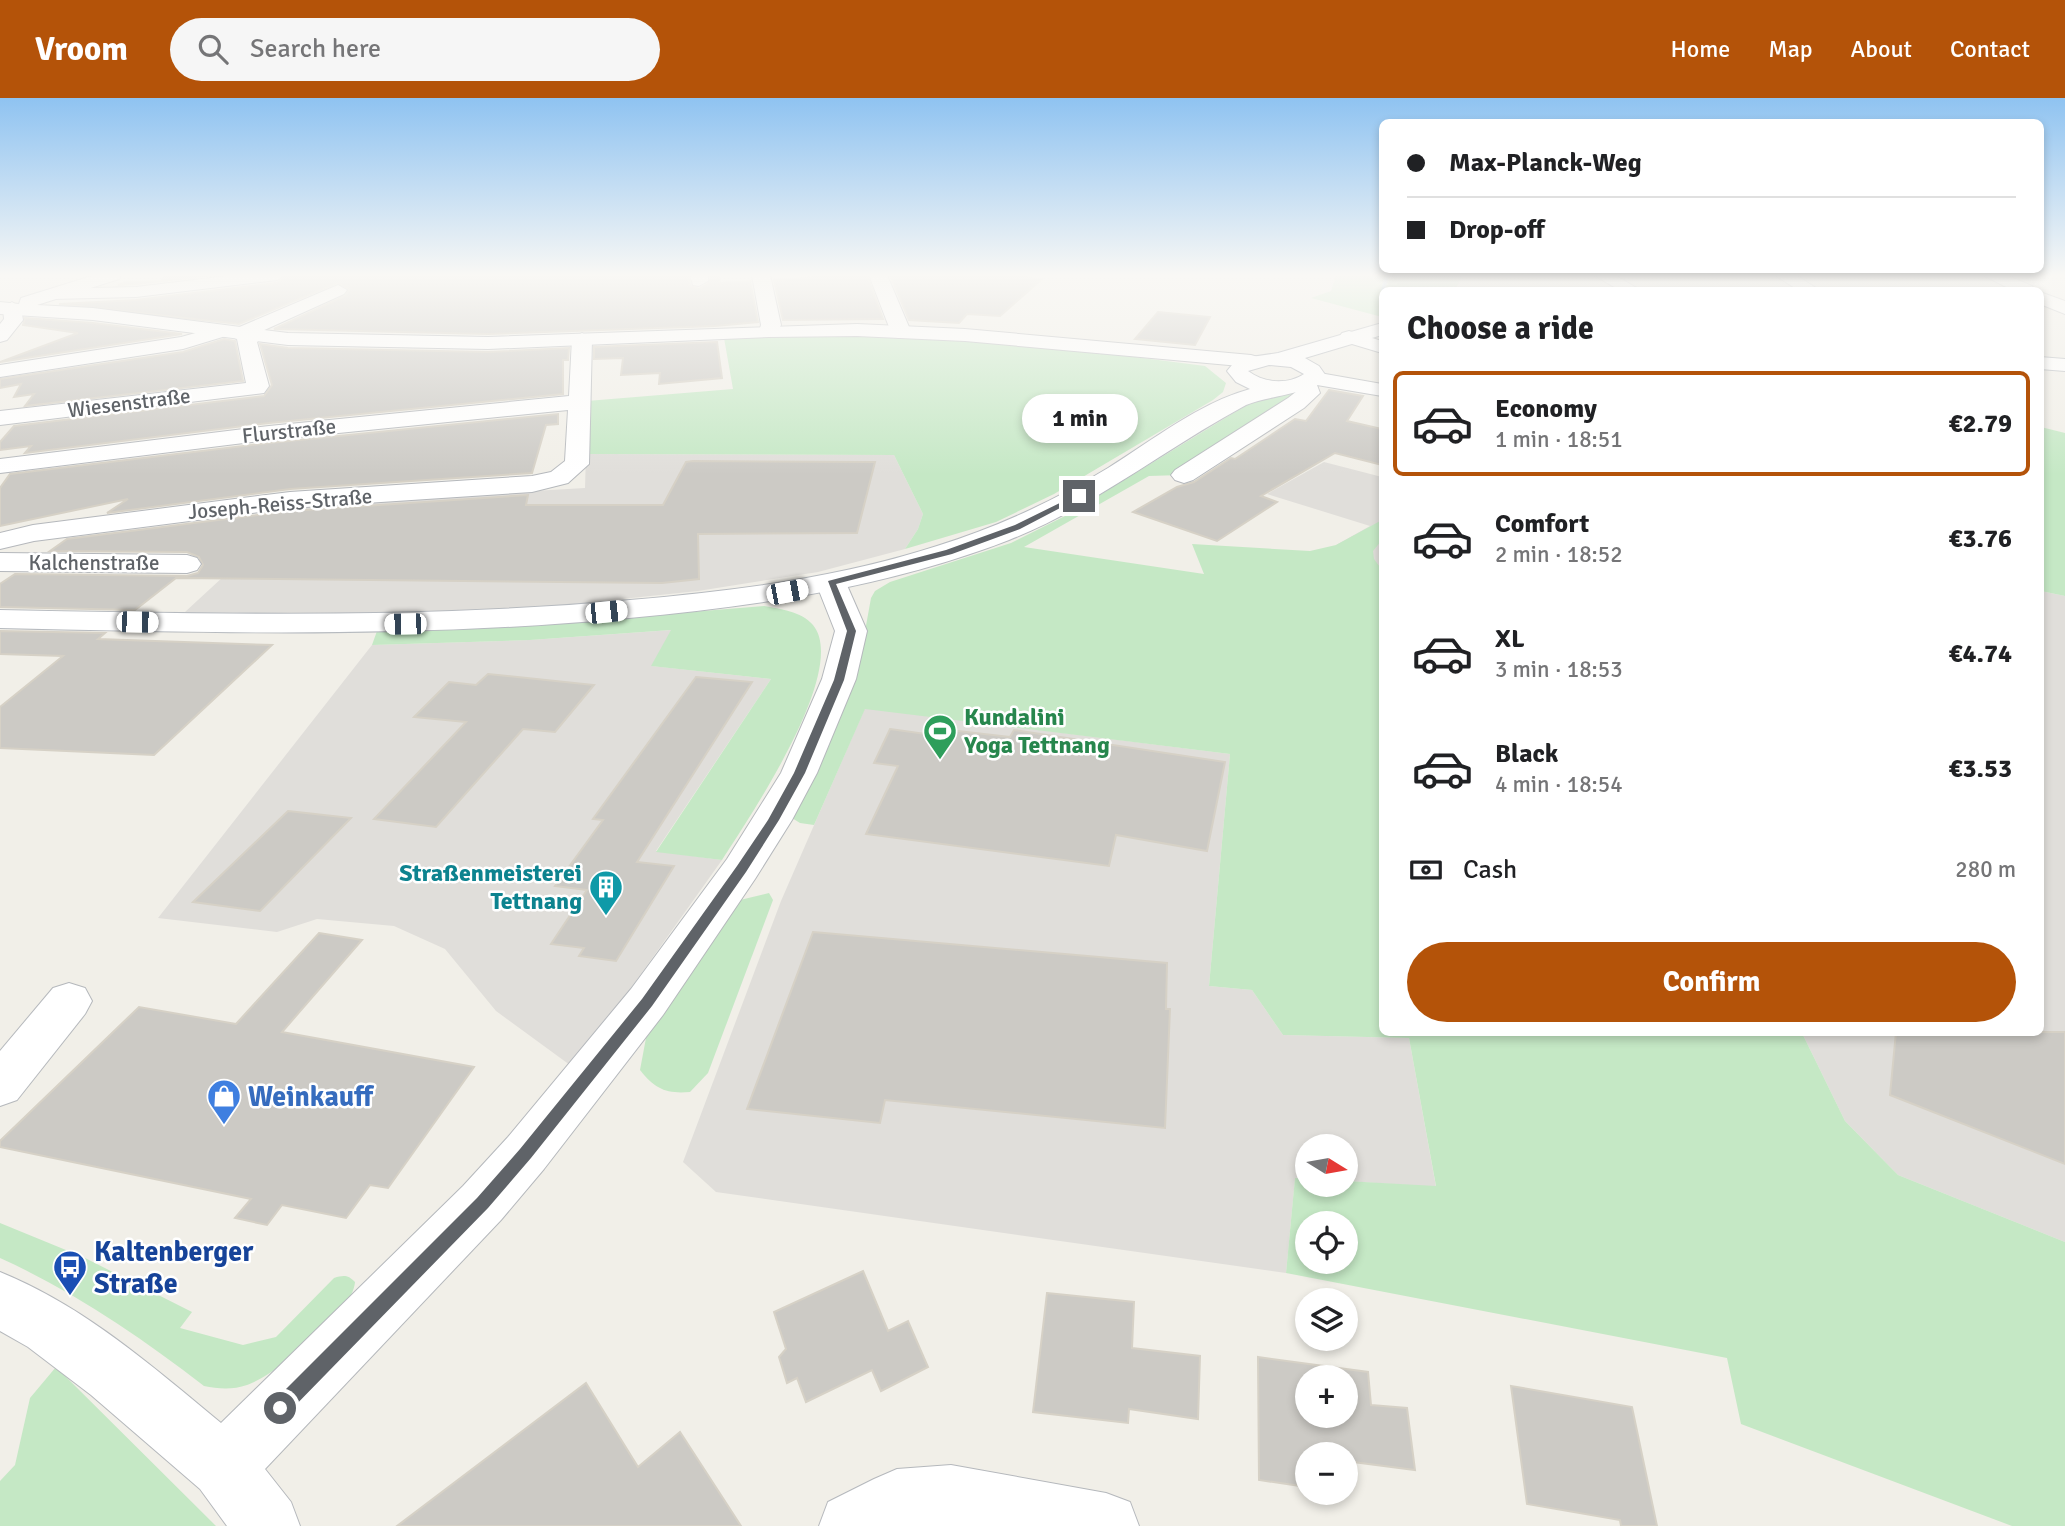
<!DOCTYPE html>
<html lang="en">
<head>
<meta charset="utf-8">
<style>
	:root { --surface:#fff; --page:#f6f6f6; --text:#202124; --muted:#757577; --line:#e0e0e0; --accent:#b45309 }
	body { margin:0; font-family:Signika,sans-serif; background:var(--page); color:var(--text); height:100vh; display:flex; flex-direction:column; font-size:26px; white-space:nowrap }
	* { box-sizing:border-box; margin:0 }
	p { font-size:23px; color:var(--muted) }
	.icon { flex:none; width:38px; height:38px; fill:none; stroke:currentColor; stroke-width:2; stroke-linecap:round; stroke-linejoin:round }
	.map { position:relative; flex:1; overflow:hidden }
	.panel { position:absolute; left:1379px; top:189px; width:665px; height:749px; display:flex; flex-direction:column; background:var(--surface); border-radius:10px; box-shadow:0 4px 10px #0003 }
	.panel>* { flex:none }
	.hud { position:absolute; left:1379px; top:21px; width:665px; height:154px; border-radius:10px; box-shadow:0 4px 10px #0003; display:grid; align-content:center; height:154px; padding:0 28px; background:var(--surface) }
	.needle { width:46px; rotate:101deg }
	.tools { position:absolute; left:1295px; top:1036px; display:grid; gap:14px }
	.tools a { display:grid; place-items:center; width:63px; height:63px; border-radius:50%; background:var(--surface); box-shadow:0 4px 10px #0003; font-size:35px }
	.end { position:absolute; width:32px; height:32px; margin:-16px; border:9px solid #5f6368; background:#fff; box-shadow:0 0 0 4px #fff }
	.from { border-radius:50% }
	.bubble { position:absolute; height:49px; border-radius:24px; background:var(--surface); box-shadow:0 4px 10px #0003; font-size:23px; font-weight:700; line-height:49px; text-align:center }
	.car { position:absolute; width:21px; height:42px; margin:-21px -10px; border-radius:9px; box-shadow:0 0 5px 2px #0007; background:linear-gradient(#fff 24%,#345 0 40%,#fff 0 76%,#345 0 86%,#fff 0) }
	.hud b { display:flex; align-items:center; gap:24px; height:66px; font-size:26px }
	.hud b+b { border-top:2px solid var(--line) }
	.hud i { width:18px; height:18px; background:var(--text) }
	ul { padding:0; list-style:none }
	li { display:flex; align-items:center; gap:21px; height:105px; margin:0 14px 10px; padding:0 14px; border:4px solid transparent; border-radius:10px }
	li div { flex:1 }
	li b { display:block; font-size:26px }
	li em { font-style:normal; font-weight:700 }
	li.current { border-color:var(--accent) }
	li>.icon { width:63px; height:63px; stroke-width:1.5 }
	h2 { padding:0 28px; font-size:32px; line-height:84px }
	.pay { display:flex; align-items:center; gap:18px; height:77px; padding:0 28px; font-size:26px }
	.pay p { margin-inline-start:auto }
	.primary-button { display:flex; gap:14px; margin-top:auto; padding:14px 28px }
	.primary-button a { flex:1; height:80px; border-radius:42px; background:var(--accent); color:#fff; font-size:28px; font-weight:700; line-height:80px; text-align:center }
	header { display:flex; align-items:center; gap:42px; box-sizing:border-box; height:98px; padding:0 35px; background:var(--accent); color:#fff }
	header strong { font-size:33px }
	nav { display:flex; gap:38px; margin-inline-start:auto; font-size:24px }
	.search { width:490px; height:63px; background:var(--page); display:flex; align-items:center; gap:18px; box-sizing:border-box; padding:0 24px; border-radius:38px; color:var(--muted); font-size:26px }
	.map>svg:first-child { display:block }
	.industrial { fill:#e0deda }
	.green { fill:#c5e8c5; fill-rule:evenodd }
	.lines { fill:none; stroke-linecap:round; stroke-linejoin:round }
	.stream { fill:#aadaff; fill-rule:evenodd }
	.building { fill:#cccac5; stroke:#d6d1c6; stroke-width:2; fill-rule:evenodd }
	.minor-casing { stroke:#b5b8bc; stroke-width:2 }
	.tertiary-casing { stroke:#b5b8bc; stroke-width:2 }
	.secondary-casing { stroke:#b6babf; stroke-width:2 }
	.minor { fill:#fff; fill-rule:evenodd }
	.tertiary { fill:#fff; fill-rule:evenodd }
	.secondary { fill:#fff; fill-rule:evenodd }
	.route { fill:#5f6368 }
	.labels { text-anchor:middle; stroke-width:5; stroke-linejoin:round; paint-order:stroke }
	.far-street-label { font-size:21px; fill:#5f6368; stroke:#fff }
	.leisure-label { font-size:24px; font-weight:bold; fill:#27864d; stroke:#fff; text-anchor:start }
	.culture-label { font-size:24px; font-weight:bold; fill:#0d838f; stroke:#fff; text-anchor:end }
	.near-shop-label { font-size:28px; font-weight:bold; fill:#366cbe; stroke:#fff; text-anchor:start }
	.near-transit-label { font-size:28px; font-weight:bold; fill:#164399; stroke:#fff; text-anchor:start }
</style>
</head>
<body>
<header>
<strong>Vroom</strong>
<div class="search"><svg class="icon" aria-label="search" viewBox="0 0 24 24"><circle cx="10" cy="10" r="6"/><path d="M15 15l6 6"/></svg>Search here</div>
<nav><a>Home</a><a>Map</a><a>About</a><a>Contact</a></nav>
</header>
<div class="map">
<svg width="2065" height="1428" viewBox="0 0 2065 1428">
	<rect width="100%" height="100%" fill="#f1efe8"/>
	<!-- industrial -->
	<g class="industrial">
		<polygon points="586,356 894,357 923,416 918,431 905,451 818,474 698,493 555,508 400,516 185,514 301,407 585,390"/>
		<polygon points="1324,364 1382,379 1382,472 1336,447 1370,428 1267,396"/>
		<polygon points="2041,493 2065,498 2065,1144 1898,1077 1845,1023 1802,935 2040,934"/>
		<polygon points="672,532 652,568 771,581 656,753 722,762 574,970 496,913 445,851 394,828 317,821 277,834 158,820 372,547 530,542"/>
		<polygon points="865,610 1230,656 1209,888 1252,892 1283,937 1409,940 1436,1089 1346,1083 1346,1048 1307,1048 1307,1081 1295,1081 1286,1175 716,1094 683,1064 781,803"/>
	</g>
	<!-- green -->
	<g class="green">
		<polygon points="1336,177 1463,177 1455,192 1382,192 1382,219 1311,200 1331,193"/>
		<polygon points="834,237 957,242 1112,256 1205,268 1226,285 1223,294 1213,302 1054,396 996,424 905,451 918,431 923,416 894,357 586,356 587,303 733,291 724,240"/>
		<path d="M1303,290L1181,377L1149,378L1024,449L1204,476L1192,446L1310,453L1336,447L1382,422V442L1373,453L1374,461L1382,472V934L1802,935L1845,1023L1898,1077L2065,1144V1428H2012L1741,1326L1727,1260L1286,1175L1295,1080L1307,1081V1087H1346V1083L1436,1088L1409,940L1283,937L1252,892L1209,888L1230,656L865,611L814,727L800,725L792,720L846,606L860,561L871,500L875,493L890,484L1011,445L1067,417L1253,303ZM1307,1125H1346V1164H1307Z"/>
		<polygon points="2041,329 2065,335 2065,498 2041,493"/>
		<path d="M764,508C780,511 801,513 813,527C850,572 748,721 722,762L656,754L771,581L651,568L671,532L530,542L372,547L377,533L532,527Z"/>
		<path d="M769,795L773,802L708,975L690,994C666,996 655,991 640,972L646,940L740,802Z"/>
		<path d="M0,1125L83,1159L192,1214L180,1230L243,1247L276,1239L334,1180C344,1177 348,1177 355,1184C353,1216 276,1277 247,1287C233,1292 218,1291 204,1288C139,1238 75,1194 0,1160Z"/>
		<polygon points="56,1269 216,1428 0,1428 0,1383 15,1367 30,1300"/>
	</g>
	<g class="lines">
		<!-- stream -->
		<polygon class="stream" points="1385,177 1389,177 1385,192 1382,193 1381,192"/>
	</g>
	<!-- building -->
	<g class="building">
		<polygon points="166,177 213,177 136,186 118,187 126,184 162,183"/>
		<polygon points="288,177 688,177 690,188 699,191 709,185 711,177 719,177 720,185 750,183 758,224 715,228 488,236 274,231 345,198 350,191 337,185 239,226 59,206 136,202 277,185"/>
		<polygon points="820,177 867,177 883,221 783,222 774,182 821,179"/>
		<polygon points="890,177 999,177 1042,181 1000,218 967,216 959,225 909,222"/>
		<polygon points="1158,214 1210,219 1195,247 1135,241"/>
		<polygon points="25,220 93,225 182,236 0,264 78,235 23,227"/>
		<polygon points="224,241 235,243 243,283 25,308 34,296 14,299 21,286 0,290 0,281 183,254"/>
		<polygon points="717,244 722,280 659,286 660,275 621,277 623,260 594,261 594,249"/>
		<polygon points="260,246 288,250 488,254 569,250 568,262 563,262 563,296 269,325 25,355 31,348 0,352 0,344 14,328 264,298 272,287"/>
		<polygon points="1329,292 1363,298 1347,323 1382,331 1382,367 1335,355 1261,398 1277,404 1217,443 1133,414 1177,389 1194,384 1231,360 1235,361 1295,321 1306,323"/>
		<polygon points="558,316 558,326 546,327 532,375 290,391 107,415 128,401 0,428 0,390 10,376 269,345"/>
		<polygon points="693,363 875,364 857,435 698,436 699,481 662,485 176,480 135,512 0,509 0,486 15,476 187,478 198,475 203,467 199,459 187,454 50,453 67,441 290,413 528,397 526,407 663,407 686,364"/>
		<polygon points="0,533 105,535 98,541 272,547 154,657 0,650 0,609 63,558 0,556"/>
		<polygon points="488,576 594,587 555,634 523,631 436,729 374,721 466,624 414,619 449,584 476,587"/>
		<polygon points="696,579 752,584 637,764 674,768 616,863 579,858 584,850 551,846 587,792 555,788 603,722 593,721"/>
		<polygon points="890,631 947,639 950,632 1010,639 1014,632 1225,664 1207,753 1116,737 1109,768 866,736 898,668 874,665"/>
		<polygon points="288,713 351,720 260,813 193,804"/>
		<polygon points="813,834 1167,865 1166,911 1170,911 1165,1030 885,1002 880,1025 747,1011"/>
		<polygon points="319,835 362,842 282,934 474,969 388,1090 370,1087 346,1120 282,1107 267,1127 235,1120 251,1101 0,1049 0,1043 139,909 236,926"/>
		<polygon points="1896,934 2065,934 2065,1066 1890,997"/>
		<polygon points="863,1173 888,1233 908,1223 928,1269 881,1293 872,1272 806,1304 797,1280 787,1285 779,1259 786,1251 774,1214"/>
		<polygon points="1047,1195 1134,1204 1132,1250 1200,1258 1198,1321 1129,1311 1128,1325 1033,1314"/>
		<path d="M1258,1259L1368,1274L1371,1307L1407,1310L1415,1372L1346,1363V1356H1307V1389L1259,1382ZM1307,1279H1346V1318H1307Z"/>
		<polygon points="586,1285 638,1369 680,1334 741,1428 397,1428"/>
		<polygon points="1511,1288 1632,1309 1657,1428 1621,1428 1620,1422 1527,1406"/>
	</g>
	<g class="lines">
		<!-- minor casing -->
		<g class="minor-casing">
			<g id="minor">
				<polygon points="236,177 285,177 277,182 136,199 52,201 43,196 52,191 136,189"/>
				<polygon points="690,177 708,177 708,183 699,188 693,187"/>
				<polygon points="752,177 770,177 781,227 776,237 762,237 759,233 761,227"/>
				<polygon points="869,177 887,177 909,229 905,238 898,240 888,234 889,229"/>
				<polygon points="1594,177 1615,177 1640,192 1619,192"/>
				<polygon points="1775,177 1796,177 1819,192 1798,192"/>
				<polygon points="1983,177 2006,177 2032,188 2035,192 2012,192"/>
				<polygon points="338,187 347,192 344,196 260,234 264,238 257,244 269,288 264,295 0,327 0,313 246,285 237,241 229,237 183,251 0,279 0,267 181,239 221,228 230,233"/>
				<polygon points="2040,194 2065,203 2065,216 2040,206"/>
				<polygon points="12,204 21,210 23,222 7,242 0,244 0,226 4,221 3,210"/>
				<polygon points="1349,233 1382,243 1382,255 1342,243 1339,239 1342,235"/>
				<polygon points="582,235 592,241 589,366 568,385 532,394 290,410 34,443 0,451 0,435 33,427 290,394 532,378 551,374 565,363 568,312 269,342 0,375 0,361 269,328 569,298 572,241"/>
				<polygon points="1314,274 1382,286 1382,298 1317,287 1320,295 1304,310 1193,382 1184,385 1175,382 1171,377 1175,372 1288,300 1297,293 1290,287 1293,282 1304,281 1307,276"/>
				<polygon points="0,455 187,457 197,460 201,466 197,472 187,475 0,473"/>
				<path d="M831,476L841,479L846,485L867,533L856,581L817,675L792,722L755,781L663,917L544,1071L501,1122L265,1371L291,1404L300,1428H227L200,1391L91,1297L28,1249L0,1233V1174C84,1208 152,1268 221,1325L463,1088L508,1039L631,891L727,761L781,675L822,581L835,533L816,485L821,479Z"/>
				<polygon points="69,885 85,890 92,903 85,916 17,1002 0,1008 0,953 53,890"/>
				<polygon points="951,1367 1106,1395 1130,1404 1139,1428 819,1428 828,1404 874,1381 897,1371"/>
			</g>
		</g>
		<!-- tertiary casing -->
		<g class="tertiary-casing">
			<polygon id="tertiary" points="95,177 121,177 119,181 37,207 93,210 288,235 488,239 857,226 965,231 1251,257 1258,259 1261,263 1258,267 1251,269 965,243 857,238 769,239 488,251 288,247 93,222 0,216 0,204 19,206 21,200"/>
		</g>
		<!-- secondary casing -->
		<g class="secondary-casing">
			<g id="secondary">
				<path d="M1382,225V237L1305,260L1319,268L1326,278C1312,297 1269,297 1246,307C1166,350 1095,408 1009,442C888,489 758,508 629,520C420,540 210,535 0,530V512C210,516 421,521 630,502C734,493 838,480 937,448C998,429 1054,403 1108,370C1153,342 1199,305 1250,291L1236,284L1227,273L1237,261L1278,255ZM1269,267L1291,269L1304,276C1287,287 1264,285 1248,273Z"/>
				<polygon points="2040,259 2065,261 2065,273 2040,271"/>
			</g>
		</g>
		<!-- minor -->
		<use href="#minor" class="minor"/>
		<!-- tertiary -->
		<use href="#tertiary" class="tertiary"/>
		<!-- secondary -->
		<use href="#secondary" class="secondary"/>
	</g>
	<!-- sky -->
	<linearGradient id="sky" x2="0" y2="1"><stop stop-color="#8fc3f1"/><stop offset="0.47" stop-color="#f9f8f5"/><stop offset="1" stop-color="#f9f8f5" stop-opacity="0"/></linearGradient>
	<rect width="2065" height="377" fill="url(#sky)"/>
	<!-- route -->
	<polygon class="route" points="1076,397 1083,398 1020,431 952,456 836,486 856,533 844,582 805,675 779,722 746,774 652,908 531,1060 488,1110 287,1316 280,1319 274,1316 271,1310 274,1303 477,1100 520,1051 642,901 737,768 768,722 794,675 834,582 847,533 828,483 946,452 1015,427"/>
	<!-- icons -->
	<defs>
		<g id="stadium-pin" transform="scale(1.75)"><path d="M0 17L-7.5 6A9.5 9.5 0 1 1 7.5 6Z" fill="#2e9e5b" stroke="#fff"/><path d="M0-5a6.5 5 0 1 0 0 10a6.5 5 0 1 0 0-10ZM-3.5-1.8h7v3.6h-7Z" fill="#fff"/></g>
		<g id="building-pin" transform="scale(1.75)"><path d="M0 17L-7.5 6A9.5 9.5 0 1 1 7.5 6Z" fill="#0f9aa8" stroke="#fff"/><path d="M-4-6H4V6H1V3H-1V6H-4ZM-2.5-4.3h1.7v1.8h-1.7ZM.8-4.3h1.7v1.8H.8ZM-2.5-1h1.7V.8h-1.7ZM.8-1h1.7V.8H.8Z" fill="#fff"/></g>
		<g id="shop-pin" transform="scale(1.75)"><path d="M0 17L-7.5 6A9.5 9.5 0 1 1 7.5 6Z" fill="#3f7fe0" stroke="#fff"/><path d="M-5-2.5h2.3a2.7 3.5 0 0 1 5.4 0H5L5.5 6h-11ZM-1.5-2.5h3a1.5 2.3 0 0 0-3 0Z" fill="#fff"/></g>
		<g id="bus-pin" transform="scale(1.75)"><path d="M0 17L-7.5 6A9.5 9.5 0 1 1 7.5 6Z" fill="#1a4fb4" stroke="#fff"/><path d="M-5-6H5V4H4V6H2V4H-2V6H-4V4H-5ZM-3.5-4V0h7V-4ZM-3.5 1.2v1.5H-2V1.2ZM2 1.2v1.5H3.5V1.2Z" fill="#fff"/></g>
	</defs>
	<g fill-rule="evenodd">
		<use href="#stadium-pin" x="940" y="633"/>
		<use href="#building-pin" x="606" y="789"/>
		<use href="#shop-pin" x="224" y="998"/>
		<use href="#bus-pin" x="70" y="1169"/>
	</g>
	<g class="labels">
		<!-- far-street labels -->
		<g class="far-street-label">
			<text transform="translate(129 305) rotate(-7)" y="7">Wiesenstraße</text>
			<text transform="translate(289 333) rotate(-6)" y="7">Flurstraße</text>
			<text transform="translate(280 406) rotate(-5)" y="7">Joseph-Reiss-Straße</text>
			<text x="94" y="472">Kalchenstraße</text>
		</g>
		<!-- leisure labels -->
		<g class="leisure-label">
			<text x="964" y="627">Kundalini<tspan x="964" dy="28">Yoga Tettnang</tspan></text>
		</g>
		<!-- culture labels -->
		<g class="culture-label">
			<text x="582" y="783">Straßenmeisterei<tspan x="582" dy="28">Tettnang</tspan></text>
		</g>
		<!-- near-shop labels -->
		<g class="near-shop-label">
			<text x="248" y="1008">Weinkauff</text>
		</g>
		<!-- near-transit labels -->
		<g class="near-transit-label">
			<text x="94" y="1163">Kaltenberger<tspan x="94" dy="32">Straße</tspan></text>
		</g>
	</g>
</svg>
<div class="tools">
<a><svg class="needle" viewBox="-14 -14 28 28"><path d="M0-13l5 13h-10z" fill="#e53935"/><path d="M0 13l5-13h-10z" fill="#757577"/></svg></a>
<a><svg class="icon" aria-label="locate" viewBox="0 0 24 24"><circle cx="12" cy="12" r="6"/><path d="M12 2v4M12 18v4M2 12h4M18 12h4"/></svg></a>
<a><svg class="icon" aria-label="layers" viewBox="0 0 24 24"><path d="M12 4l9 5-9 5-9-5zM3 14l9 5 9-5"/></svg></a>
<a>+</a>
<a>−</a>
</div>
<i class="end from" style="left:280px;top:1310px"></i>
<i class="end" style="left:1079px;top:398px"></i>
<div class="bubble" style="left:1022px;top:296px;width:116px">1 min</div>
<i class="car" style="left:787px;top:494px;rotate:79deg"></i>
<i class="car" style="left:606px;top:514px;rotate:84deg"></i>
<i class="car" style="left:137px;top:524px;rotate:91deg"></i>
<i class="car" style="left:405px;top:526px;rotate:269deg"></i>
<div class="hud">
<b><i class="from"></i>Max-Planck-Weg</b>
<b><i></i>Drop-off</b>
</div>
<section class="panel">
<h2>Choose a ride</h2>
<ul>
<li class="current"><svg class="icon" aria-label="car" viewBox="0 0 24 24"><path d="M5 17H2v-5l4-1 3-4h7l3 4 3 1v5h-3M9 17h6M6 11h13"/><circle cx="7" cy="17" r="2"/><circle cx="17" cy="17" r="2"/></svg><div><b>Economy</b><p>1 min · 18:51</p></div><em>€2.79</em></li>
<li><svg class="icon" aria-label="car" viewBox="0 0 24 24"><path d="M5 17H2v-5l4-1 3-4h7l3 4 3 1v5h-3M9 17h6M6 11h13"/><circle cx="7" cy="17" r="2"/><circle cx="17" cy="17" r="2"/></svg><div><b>Comfort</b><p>2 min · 18:52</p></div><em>€3.76</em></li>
<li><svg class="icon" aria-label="car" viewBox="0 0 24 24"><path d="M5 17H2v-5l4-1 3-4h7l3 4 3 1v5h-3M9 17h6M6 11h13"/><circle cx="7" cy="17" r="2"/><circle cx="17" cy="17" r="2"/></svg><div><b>XL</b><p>3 min · 18:53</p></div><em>€4.74</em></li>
<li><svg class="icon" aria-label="car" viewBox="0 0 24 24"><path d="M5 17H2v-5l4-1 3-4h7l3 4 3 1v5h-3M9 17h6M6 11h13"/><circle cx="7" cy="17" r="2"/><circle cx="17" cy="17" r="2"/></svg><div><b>Black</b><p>4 min · 18:54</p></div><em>€3.53</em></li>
</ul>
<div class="pay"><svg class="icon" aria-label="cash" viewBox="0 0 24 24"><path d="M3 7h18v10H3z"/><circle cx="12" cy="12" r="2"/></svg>Cash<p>280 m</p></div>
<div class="primary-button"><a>Confirm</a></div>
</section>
</div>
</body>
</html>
